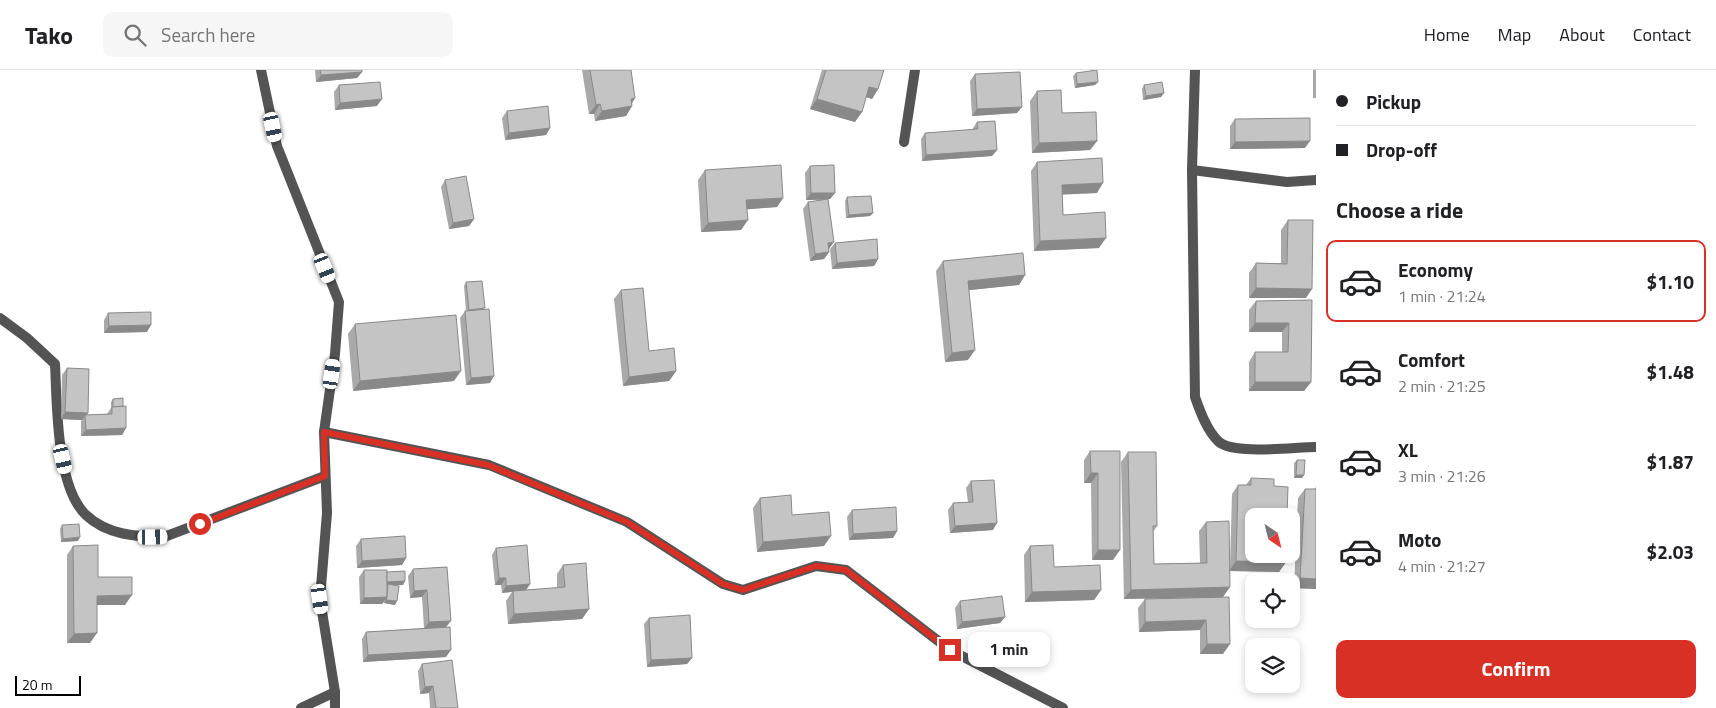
<!DOCTYPE html>
<html lang="en">
<head>
<meta charset="utf-8">
<style>
	:root { --surface:#fff; --page:#f6f6f6; --text:#202124; --muted:#757577; --line:#e0e0e0; --accent:#d93025 }
	body { margin:0; font-family:"Titillium Web",sans-serif; background:var(--page); color:var(--text); height:100vh; display:flex; flex-direction:column; font-size:19px; white-space:nowrap }
	* { box-sizing:border-box; margin:0 }
	p { font-size:16px; color:var(--muted) }
	.icon { flex:none; width:28px; height:28px; fill:none; stroke:currentColor; stroke-width:2; stroke-linecap:round; stroke-linejoin:round }
	.map { position:relative; flex:1; overflow:hidden }
	.drawer { display:flex; flex-direction:column; background:var(--surface); width:400px }
	.drawer>* { flex:none }
	.guide { display:grid; align-content:center; height:110px; padding:0 20px; background:var(--surface) }
	.needle { width:32px; rotate:145deg }
	.fabs { position:absolute; left:1245px; top:438px; display:grid; gap:10px }
	.fabs a { display:grid; place-items:center; width:55px; height:55px; border-radius:10px; background:var(--surface); box-shadow:0 2px 8px #0003; font-size:25px }
	.scale { position:absolute; left:15px; bottom:12px; width:66px; box-sizing:border-box; padding-left:5px; border:2px solid #000; border-top:0; font-size:14px; line-height:18px; white-space:nowrap; color:#000; -webkit-text-stroke:4px #fff; paint-order:stroke }
	.end { position:absolute; width:22px; height:22px; margin:-11px; border:6px solid #d93025; background:#fff; box-shadow:0 0 0 2px #fff }
	.from { border-radius:50% }
	.bubble { position:absolute; height:35px; border-radius:10px; background:var(--surface); box-shadow:0 2px 8px #0003; font-size:16px; font-weight:700; line-height:35px; text-align:center }
	.car { position:absolute; width:15px; height:30px; margin:-15px -8px; border-radius:6px; box-shadow:0 0 4px 1px #0007; background:linear-gradient(#fff 24%,#345 0 40%,#fff 0 76%,#345 0 86%,#fff 0) }
	.guide b { display:flex; align-items:center; gap:18px; height:48px; font-size:19px }
	.guide b+b { border-top:1px solid var(--line) }
	.guide i { width:12px; height:12px; background:var(--text) }
	ul { padding:0; list-style:none }
	li { display:flex; align-items:center; gap:15px; height:82px; margin:0 10px 8px; padding:0 10px; border:2px solid transparent; border-radius:10px }
	li div { flex:1 }
	li b { display:block; font-size:19px }
	li em { font-style:normal; font-weight:700 }
	li.active { border-color:var(--accent) }
	li>.icon { width:45px; height:45px; stroke-width:1.5 }
	h2 { padding:0 20px; font-size:22px; line-height:60px }
	.primary-button { display:flex; gap:10px; margin-top:auto; padding:10px 20px }
	.primary-button a { flex:1; height:58px; border-radius:10px; background:var(--accent); color:#fff; font-size:20px; font-weight:700; line-height:58px; text-align:center }
	header { display:flex; align-items:center; gap:30px; box-sizing:border-box; height:70px; padding:0 25px; background:var(--surface); border-bottom:1px solid var(--line) }
	header strong { font-size:24px }
	nav { display:flex; gap:28px; margin-inline-start:auto; font-size:18px }
	.search { width:350px; height:45px; background:var(--page); display:flex; align-items:center; gap:12px; box-sizing:border-box; padding:0 18px; border-radius:10px; color:var(--muted); font-size:19px }
	main { display:flex; flex:1; min-height:0 }
	.map>svg:first-child { display:block }
	.lines { fill:none; stroke-linecap:round; stroke-linejoin:round }
	.minor { stroke:#545454; stroke-width:10 }
	.wall { fill:#a9a9a9 }
	.shaded-wall { fill:#898989 }
	.building { fill:#c4c4c4; stroke:#898989 }
	.route { stroke:#d93025; stroke-width:6 }
</style>
</head>
<body>
<header>
<strong>Tako</strong>
<div class="search"><svg class="icon" aria-label="search" viewBox="0 0 24 24"><circle cx="10" cy="10" r="6"/><path d="M15 15l6 6"/></svg>Search here</div>
<nav><a>Home</a><a>Map</a><a>About</a><a>Contact</a></nav>
</header>
<main>
<div class="map">
<svg width="1316" height="638" viewBox="0 0 1316 638">
	<rect width="100%" height="100%" fill="#fff"/>
	<g class="lines">
		<!-- minor -->
		<g class="minor">
			<polyline points="261,0 277,76 339,232 335,284 324,362 327,443 320,529 335,622 335,638"/>
			<path d="M1195,0L1192,100L1195,327C1200,341 1207,361 1219,372C1235,385 1294,377 1316,377"/>
			<polyline points="904,72 915,0"/>
			<polyline points="1192,100 1287,112 1316,110"/>
			<path d="M0,248L27,268L55,294C57,333 56,417 86,445C107,465 137,467 164,467L325,406"/>
			<polyline points="324,362 489,395 627,452 723,514 743,520 816,496 846,500 950,580 1063,638"/>
			<polyline points="301,638 335,622"/>
		</g>
	</g>
	<!-- wall -->
	<g class="wall">
		<polygon points="315,0 362,0 362,2 357,8 316,12"/>
		<polygon points="582,0 631,0 635,28 632,33 632,36 626,46 595,51 594,44 589,44"/>
		<polygon points="822,0 884,0 878,19 872,29 866,27 855,52 810,39"/>
		<rect x="1313" y="0" width="3" height="28"/>
		<polygon points="1076,3 1098,12 1095,15 1075,18 1073,6"/>
		<polygon points="975,4 1017,43 972,46 970,11"/>
		<polygon points="339,15 377,36 335,40 334,22"/>
		<polygon points="1144,15 1164,23 1161,27 1143,30 1142,19"/>
		<polygon points="1037,21 1062,43 1097,71 1090,80 1032,83 1030,31"/>
		<polygon points="507,41 550,58 546,65 505,70 502,48"/>
		<polygon points="1235,49 1305,78 1230,79 1230,56"/>
		<polygon points="977,52 997,80 992,86 922,91 921,69 925,63 973,60 973,58"/>
		<polygon points="1037,92 1097,123 1062,124 1063,145 1099,178 1034,181 1031,101"/>
		<polygon points="810,96 835,123 830,129 828,129 829,182 824,189 810,191 803,139 808,132 826,130 806,130 805,103"/>
		<polygon points="705,100 783,128 777,137 747,139 741,160 701,162 698,110"/>
		<polygon points="445,110 474,149 469,156 449,159 441,117"/>
		<polygon points="847,127 873,143 870,146 846,148 845,131"/>
		<polygon points="1288,150 1306,228 1249,228 1249,203 1256,193 1281,193 1281,160"/>
		<polygon points="835,173 878,189 874,196 832,199 830,179"/>
		<polygon points="943,191 1025,205 1019,215 969,220 968,290 945,292 936,201"/>
		<polygon points="466,212 484,239 490,313 466,315 460,248 465,241 466,241 464,216"/>
		<polygon points="621,220 649,281 676,301 669,311 623,316 614,229"/>
		<polygon points="1312,230 1311,312 1304,321 1249,321 1249,292 1255,282 1282,282 1282,262 1249,262 1249,240 1256,231"/>
		<polygon points="108,243 147,262 104,263 104,250"/>
		<polygon points="355,254 454,311 353,321 348,264"/>
		<polygon points="67,298 88,343 87,345 107,344 111,338 111,332 113,329 123,337 126,358 122,365 81,366 81,351 82,350 61,349 62,305"/>
		<polygon points="1090,381 1120,381 1113,490 1092,490 1091,413 1084,413 1084,390"/>
		<polygon points="1128,382 1157,456 1153,462 1154,494 1200,493 1199,461 1206,452 1230,496 1232,424 1238,415 1246,415 1251,408 1274,416 1286,492 1279,502 1230,501 1223,527 1223,584 1200,584 1200,560 1139,562 1138,538 1145,529 1199,527 1124,529 1121,392"/>
		<polygon points="1297,390 1302,408 1294,408 1294,393"/>
		<polygon points="971,411 993,460 950,463 948,440 953,433 968,432 966,418"/>
		<polygon points="1316,417 1316,519 1294,518 1298,428 1305,419 1314,419"/>
		<polygon points="760,428 792,445 824,476 757,482 753,438"/>
		<polygon points="852,440 897,461 893,468 849,470 847,447"/>
		<polygon points="62,455 78,471 61,472 60,459"/>
		<polygon points="361,469 406,488 402,495 357,498 356,476"/>
		<polygon points="73,476 98,507 125,535 97,535 90,573 67,573 67,485"/>
		<polygon points="1030,476 1054,497 1101,520 1094,530 1025,532 1024,485"/>
		<polygon points="496,478 530,514 526,520 557,518 557,504 563,495 589,539 582,549 508,554 506,531 512,522 502,523 501,515 495,515 492,485"/>
		<polygon points="447,497 446,587 363,592 362,569 366,562 424,558 422,527 410,528 408,506 413,499"/>
		<polygon points="364,500 405,511 403,515 394,515 395,535 384,533 384,532 382,534 360,534 359,507"/>
		<polygon points="960,531 1005,547 1000,553 957,559 955,538"/>
		<polygon points="649,548 692,588 687,594 647,597 644,554"/>
		<polygon points="422,594 458,638 430,638 429,623 420,624 418,601"/>
	</g>
	<!-- shaded-wall -->
	<g class="shaded-wall">
		<polygon points="362,2 357,8 316,12 321,5"/>
		<polygon points="1098,12 1095,15 1075,18 1077,14"/>
		<polygon points="869,17 878,19 872,29 863,26"/>
		<polygon points="1164,23 1161,27 1143,30 1146,26"/>
		<polygon points="635,28 630,37 632,36 626,46 595,51 602,41 631,29"/>
		<polygon points="382,29 377,36 335,40 340,33"/>
		<polygon points="817,29 862,42 855,52 810,39"/>
		<polygon points="600,34 594,44 589,44 596,35"/>
		<polygon points="1022,37 1017,43 972,46 977,39"/>
		<polygon points="550,58 546,65 505,70 509,63"/>
		<polygon points="1097,71 1090,80 1032,83 1039,73"/>
		<polygon points="1310,71 1305,78 1230,79 1235,72"/>
		<polygon points="997,80 992,86 922,91 926,85"/>
		<polygon points="1103,113 1097,123 1055,125 1062,115"/>
		<polygon points="811,123 835,123 830,129 806,130"/>
		<polygon points="783,128 777,137 740,140 746,130"/>
		<polygon points="873,143 870,146 846,148 849,145"/>
		<polygon points="474,149 469,156 449,159 453,153"/>
		<polygon points="748,150 741,160 701,162 708,153"/>
		<polygon points="1106,168 1099,178 1034,181 1040,171"/>
		<polygon points="834,172 829,179 828,173"/>
		<polygon points="829,182 824,189 810,191 815,184"/>
		<polygon points="878,189 874,196 832,199 837,193"/>
		<polygon points="1025,205 1019,215 961,221 968,211"/>
		<polygon points="1256,218 1312,219 1306,228 1249,228"/>
		<polygon points="1255,253 1289,253 1282,262 1249,262"/>
		<polygon points="151,255 147,262 104,263 109,256"/>
		<polygon points="975,280 968,290 945,292 952,283"/>
		<polygon points="461,301 454,311 353,321 360,311"/>
		<polygon points="676,301 669,311 623,316 629,307"/>
		<polygon points="494,306 490,313 466,315 471,308"/>
		<polygon points="1255,312 1311,312 1304,321 1249,321"/>
		<polygon points="65,342 88,343 85,346 85,345 82,350 61,349"/>
		<polygon points="126,358 122,365 81,366 86,360"/>
		<polygon points="1091,403 1098,403 1091,413 1084,413"/>
		<polygon points="1296,405 1304,405 1302,408 1294,408"/>
		<polygon points="997,453 993,460 950,463 955,456"/>
		<polygon points="897,461 893,468 849,470 853,464"/>
		<polygon points="831,466 824,476 757,482 763,472"/>
		<polygon points="80,467 78,471 61,472 63,469"/>
		<polygon points="1098,480 1120,480 1113,490 1092,490"/>
		<polygon points="406,488 402,495 357,498 362,491"/>
		<polygon points="1236,491 1286,492 1279,502 1229,501"/>
		<polygon points="499,508 506,508 501,515 495,515"/>
		<polygon points="1300,508 1316,509 1316,519 1294,518"/>
		<polygon points="405,511 403,515 384,516 386,512"/>
		<polygon points="530,514 526,520 502,523 506,516"/>
		<polygon points="1230,517 1223,527 1124,529 1131,520"/>
		<polygon points="427,520 422,527 410,528 414,521"/>
		<polygon points="1101,520 1094,530 1025,532 1032,522"/>
		<polygon points="132,525 125,535 90,535 97,526"/>
		<polygon points="387,527 382,534 360,534 364,528"/>
		<polygon points="386,530 397,531 395,535 384,533"/>
		<polygon points="589,539 582,549 508,554 514,544"/>
		<polygon points="1005,547 1000,553 957,559 962,552"/>
		<polygon points="1206,550 1200,560 1139,562 1145,552"/>
		<polygon points="451,551 446,557 424,559 429,552"/>
		<polygon points="97,563 90,573 67,573 74,564"/>
		<polygon points="1207,574 1230,574 1223,584 1200,584"/>
		<polygon points="451,580 446,587 363,592 368,585"/>
		<polygon points="692,588 687,594 647,597 651,590"/>
		<polygon points="433,616 429,623 420,624 425,617"/>
	</g>
	<!-- building -->
	<g class="building">
		<polygon points="320,0 362,0 362,2 321,5"/>
		<polygon points="590,0 631,0 635,28 631,29 632,36 602,41 600,34 596,35"/>
		<polygon points="826,0 884,0 878,19 869,17 862,42 817,29"/>
		<polygon points="1097,0 1098,12 1077,14 1076,3"/>
		<polygon points="1020,2 1022,37 977,39 975,4"/>
		<polygon points="380,12 382,29 340,33 339,15"/>
		<polygon points="1162,12 1164,23 1146,26 1144,15"/>
		<polygon points="1061,20 1062,43 1096,42 1097,71 1039,73 1037,21"/>
		<polygon points="548,36 550,58 509,63 507,41"/>
		<polygon points="1310,48 1310,71 1235,72 1235,49"/>
		<polygon points="995,51 997,80 926,85 925,63 978,59 977,52"/>
		<polygon points="1102,88 1103,113 1062,115 1063,145 1105,142 1106,168 1040,171 1037,92"/>
		<polygon points="781,95 783,128 746,130 748,150 708,153 705,100"/>
		<polygon points="834,95 835,123 811,123 810,96"/>
		<polygon points="466,106 474,149 453,153 445,110"/>
		<polygon points="871,126 873,143 849,145 847,127"/>
		<polygon points="828,129 834,172 828,173 829,182 815,184 808,132"/>
		<polygon points="1288,150 1313,150 1312,219 1256,218 1256,193 1287,194"/>
		<polygon points="877,169 878,189 837,193 835,173"/>
		<polygon points="1023,183 1025,205 968,211 975,280 952,283 943,191"/>
		<polygon points="482,211 485,238 469,240 466,212"/>
		<polygon points="643,218 649,281 674,278 676,301 629,307 621,220"/>
		<polygon points="1312,230 1311,312 1255,312 1255,282 1288,282 1289,253 1255,253 1256,231"/>
		<polygon points="489,239 494,306 471,308 465,241"/>
		<polygon points="151,242 151,255 109,256 108,243"/>
		<polygon points="456,245 461,301 360,311 355,254"/>
		<polygon points="67,298 89,299 88,343 65,342"/>
		<polygon points="123,328 123,337 113,337 113,329"/>
		<polygon points="126,336 126,358 86,360 85,345 112,344 112,337"/>
		<polygon points="1090,381 1120,381 1120,480 1098,480 1098,403 1091,403"/>
		<polygon points="1128,382 1156,382 1157,456 1153,456 1154,494 1207,493 1206,452 1229,451 1230,517 1131,520"/>
		<polygon points="1297,390 1305,390 1304,405 1296,405"/>
		<polygon points="1251,408 1274,409 1274,416 1288,417 1287,446 1254,446 1254,484 1286,484 1286,492 1236,491 1238,415 1251,415"/>
		<polygon points="994,410 997,453 955,456 953,433 973,432 971,411"/>
		<polygon points="1305,419 1316,419 1316,509 1300,508"/>
		<polygon points="791,425 792,445 829,442 831,466 763,472 760,428"/>
		<polygon points="896,437 897,461 853,464 852,440"/>
		<polygon points="79,454 80,467 63,469 62,455"/>
		<polygon points="405,466 406,488 362,491 361,469"/>
		<polygon points="98,475 98,507 132,507 132,525 97,526 97,563 74,564 73,476"/>
		<polygon points="527,475 530,514 506,516 506,508 499,508 496,478"/>
		<polygon points="1053,475 1054,497 1100,495 1101,520 1032,522 1030,476"/>
		<polygon points="586,493 589,539 514,544 513,521 565,517 563,495"/>
		<polygon points="447,497 451,551 429,552 427,520 414,521 413,499"/>
		<polygon points="364,500 387,500 387,527 364,528"/>
		<polygon points="405,501 405,511 387,512 387,502"/>
		<polygon points="388,514 399,516 397,531 386,530 387,527"/>
		<polygon points="1002,526 1005,547 962,552 960,531"/>
		<polygon points="1229,527 1230,574 1207,574 1206,550 1145,552 1145,529"/>
		<polygon points="690,545 692,588 651,590 649,548"/>
		<polygon points="450,557 451,580 368,585 366,562"/>
		<polygon points="452,590 458,638 436,638 433,616 425,617 422,594"/>
	</g>
	<g class="lines">
		<!-- route -->
		<polyline class="route" points="200,454 325,406 324,362 488,395 627,452 723,514 743,520 816,496 846,500 950,580"/>
	</g>
</svg>
<div class="fabs">
<a><svg class="needle" viewBox="-14 -14 28 28"><path d="M0-13l5 13h-10z" fill="#e53935"/><path d="M0 13l5-13h-10z" fill="#757577"/></svg></a>
<a><svg class="icon" aria-label="locate" viewBox="0 0 24 24"><circle cx="12" cy="12" r="6"/><path d="M12 2v4M12 18v4M2 12h4M18 12h4"/></svg></a>
<a><svg class="icon" aria-label="layers" viewBox="0 0 24 24"><path d="M12 4l9 5-9 5-9-5zM3 14l9 5 9-5"/></svg></a>
</div>
<div class="scale">20 m</div>
<i class="end from" style="left:200px;top:454px"></i>
<i class="end" style="left:950px;top:580px"></i>
<div class="bubble" style="left:968px;top:562px;width:82px">1 min</div>
<i class="car" style="left:273px;top:57px;rotate:168deg"></i>
<i class="car" style="left:325px;top:198px;rotate:158deg"></i>
<i class="car" style="left:332px;top:304px;rotate:8deg"></i>
<i class="car" style="left:63px;top:389px;rotate:167deg"></i>
<i class="car" style="left:153px;top:467px;rotate:89deg"></i>
<i class="car" style="left:320px;top:529px;rotate:172deg"></i>
</div>
<section class="drawer">
<div class="guide">
<b><i class="from"></i>Pickup</b>
<b><i></i>Drop-off</b>
</div>
<h2>Choose a ride</h2>
<ul>
<li class="active"><svg class="icon" aria-label="car" viewBox="0 0 24 24"><path d="M5 17H2v-5l4-1 3-4h7l3 4 3 1v5h-3M9 17h6M6 11h13"/><circle cx="7" cy="17" r="2"/><circle cx="17" cy="17" r="2"/></svg><div><b>Economy</b><p>1 min · 21:24</p></div><em>$1.10</em></li>
<li><svg class="icon" aria-label="car" viewBox="0 0 24 24"><path d="M5 17H2v-5l4-1 3-4h7l3 4 3 1v5h-3M9 17h6M6 11h13"/><circle cx="7" cy="17" r="2"/><circle cx="17" cy="17" r="2"/></svg><div><b>Comfort</b><p>2 min · 21:25</p></div><em>$1.48</em></li>
<li><svg class="icon" aria-label="car" viewBox="0 0 24 24"><path d="M5 17H2v-5l4-1 3-4h7l3 4 3 1v5h-3M9 17h6M6 11h13"/><circle cx="7" cy="17" r="2"/><circle cx="17" cy="17" r="2"/></svg><div><b>XL</b><p>3 min · 21:26</p></div><em>$1.87</em></li>
<li><svg class="icon" aria-label="car" viewBox="0 0 24 24"><path d="M5 17H2v-5l4-1 3-4h7l3 4 3 1v5h-3M9 17h6M6 11h13"/><circle cx="7" cy="17" r="2"/><circle cx="17" cy="17" r="2"/></svg><div><b>Moto</b><p>4 min · 21:27</p></div><em>$2.03</em></li>
</ul>
<div class="primary-button"><a>Confirm</a></div>
</section>
</main>
</body>
</html>
